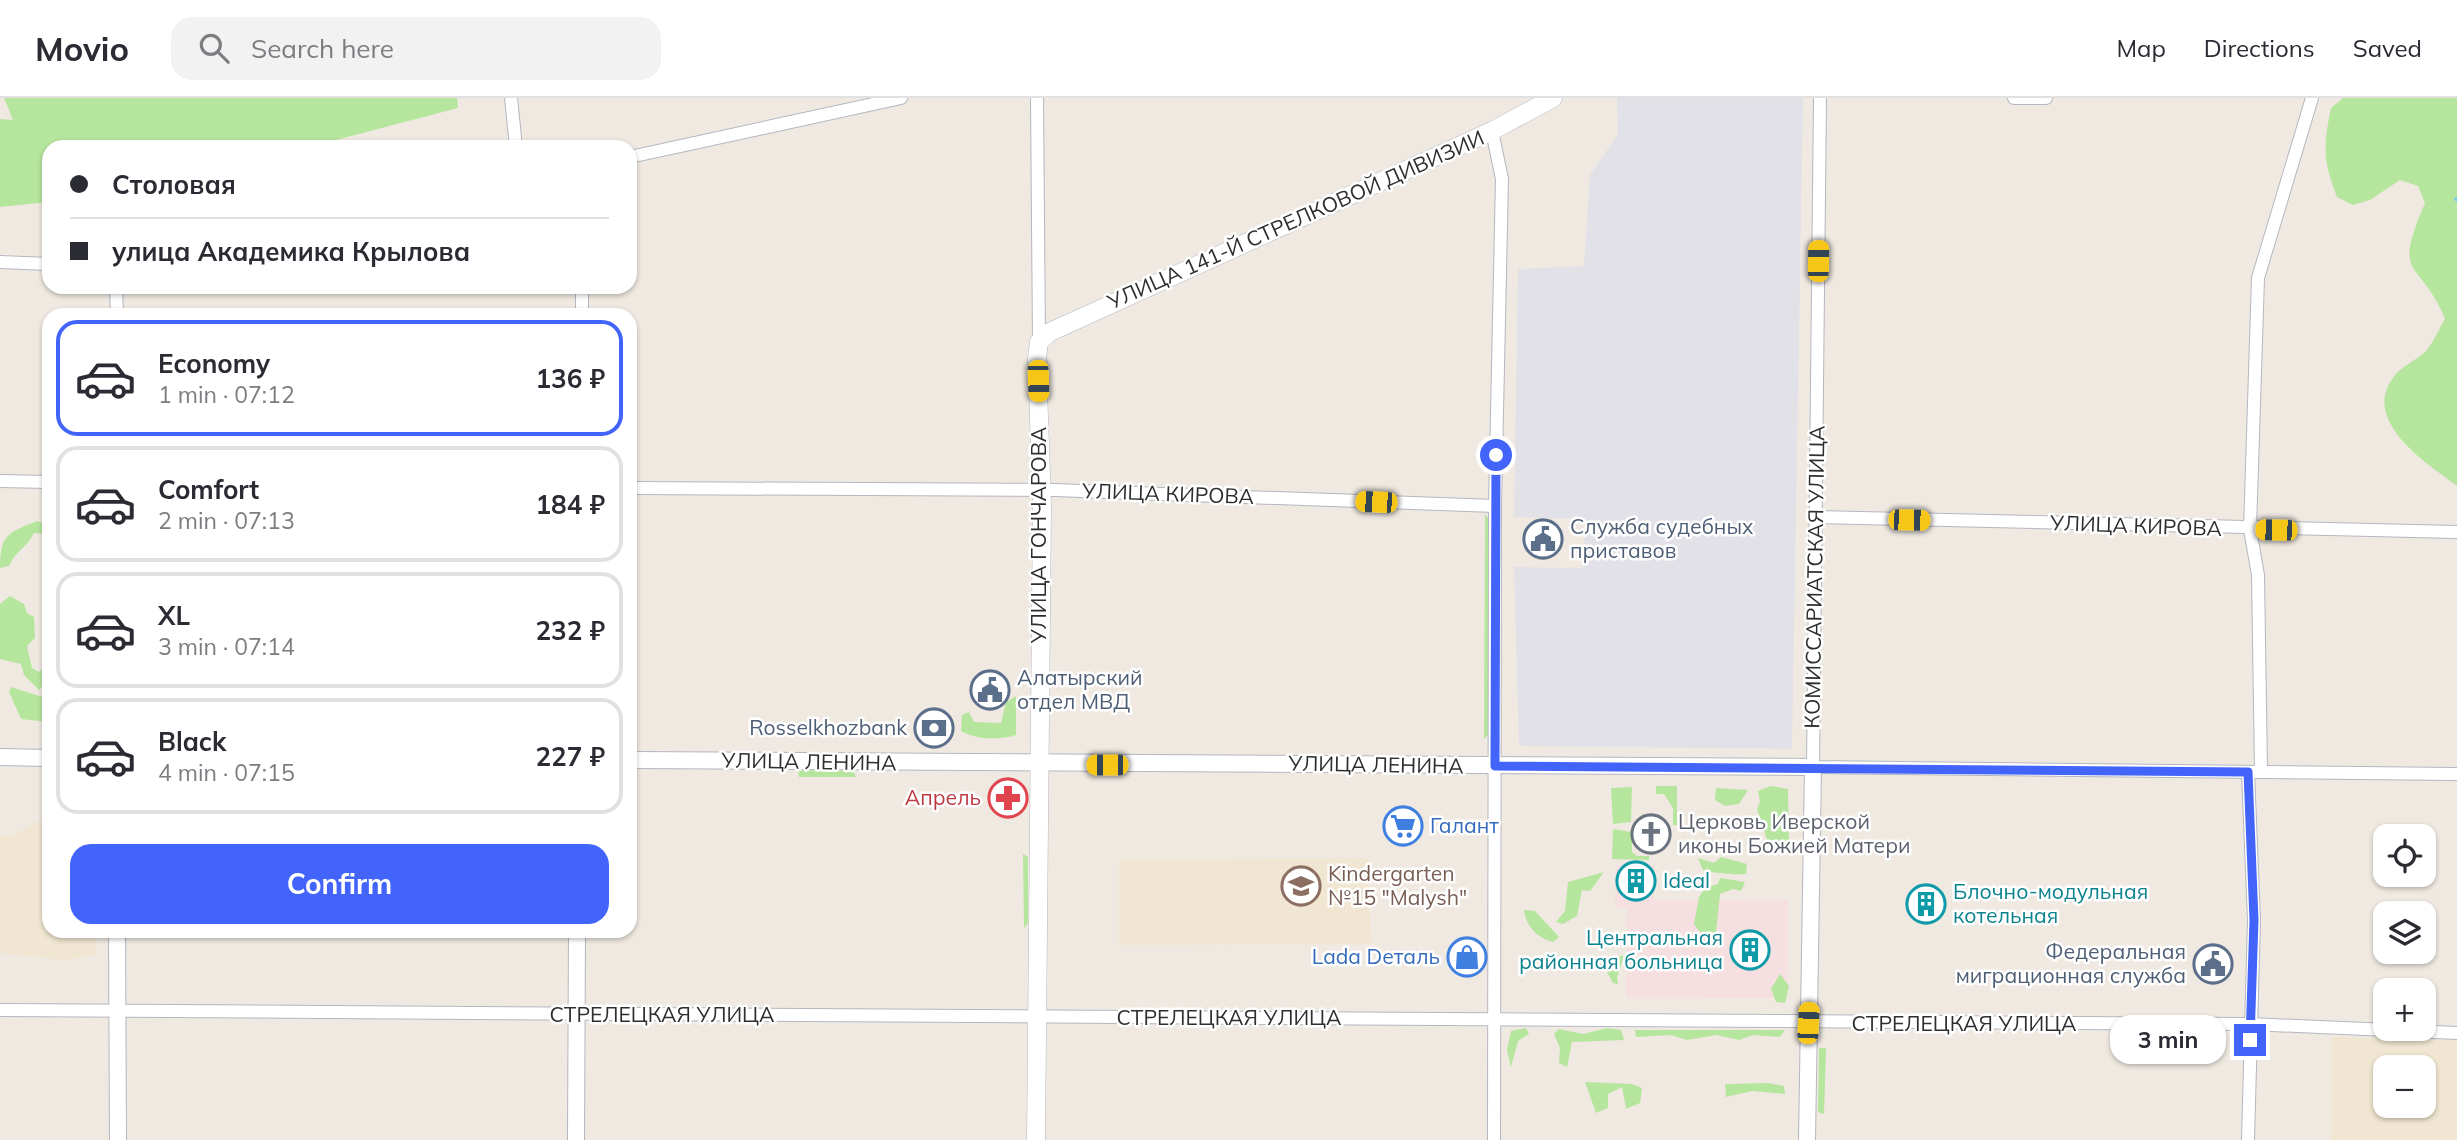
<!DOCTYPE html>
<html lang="en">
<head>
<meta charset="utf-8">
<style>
	:root { --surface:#fff; --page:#f2f2f3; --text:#2b2b33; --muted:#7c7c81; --line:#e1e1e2; --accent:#4264fb }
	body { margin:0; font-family:Mulish,sans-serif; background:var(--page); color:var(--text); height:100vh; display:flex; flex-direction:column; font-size:26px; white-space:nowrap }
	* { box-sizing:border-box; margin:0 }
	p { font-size:23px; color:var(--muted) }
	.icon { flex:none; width:38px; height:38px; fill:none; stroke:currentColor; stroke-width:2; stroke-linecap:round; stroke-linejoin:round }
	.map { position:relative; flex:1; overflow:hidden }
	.panel { position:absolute; left:42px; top:210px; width:595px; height:630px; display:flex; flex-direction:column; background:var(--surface); border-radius:21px; box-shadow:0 2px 5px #0004 }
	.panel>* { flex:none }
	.hud { position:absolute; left:42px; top:42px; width:595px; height:154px; border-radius:21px; box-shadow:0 2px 5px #0004; display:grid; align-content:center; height:154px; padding:0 28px; background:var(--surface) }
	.buttons { position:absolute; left:2373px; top:726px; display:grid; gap:14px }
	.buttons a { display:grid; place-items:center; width:63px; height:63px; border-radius:14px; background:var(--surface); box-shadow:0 2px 5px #0004; font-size:35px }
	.end { position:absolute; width:32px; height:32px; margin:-16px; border:9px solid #4264fb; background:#fff; box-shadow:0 0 0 4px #fff }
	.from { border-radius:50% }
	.bubble { position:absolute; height:49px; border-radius:21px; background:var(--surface); box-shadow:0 2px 5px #0004; font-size:23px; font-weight:700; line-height:49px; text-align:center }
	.car { position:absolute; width:21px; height:42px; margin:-21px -10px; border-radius:9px; box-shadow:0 0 5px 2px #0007; background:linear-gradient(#f5c518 24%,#345 0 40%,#f5c518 0 76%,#345 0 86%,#f5c518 0) }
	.hud b { display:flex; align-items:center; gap:24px; height:66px; font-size:26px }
	.hud b+b { border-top:2px solid var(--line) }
	.hud i { width:18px; height:18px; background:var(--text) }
	ul { padding:12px 0 0; list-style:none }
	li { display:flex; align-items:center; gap:21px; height:116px; margin:0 14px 10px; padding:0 14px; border:4px solid var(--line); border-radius:21px }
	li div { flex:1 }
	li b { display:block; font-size:26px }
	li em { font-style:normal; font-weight:700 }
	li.current { border-color:var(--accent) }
	li>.icon { width:63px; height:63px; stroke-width:1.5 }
	.action { display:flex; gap:14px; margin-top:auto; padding:14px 28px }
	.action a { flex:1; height:80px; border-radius:21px; background:var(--accent); color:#fff; font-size:28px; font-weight:700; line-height:80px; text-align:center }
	header { display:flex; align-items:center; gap:42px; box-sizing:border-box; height:98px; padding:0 35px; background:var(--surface); border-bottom:2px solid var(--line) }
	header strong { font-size:33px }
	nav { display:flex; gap:38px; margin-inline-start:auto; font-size:24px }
	.search { width:490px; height:63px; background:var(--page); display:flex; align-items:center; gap:18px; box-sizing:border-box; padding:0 24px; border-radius:21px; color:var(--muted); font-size:26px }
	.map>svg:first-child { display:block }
	.industrial { fill:#e3e1e8 }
	.education { fill:#f0e6d1; fill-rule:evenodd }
	.medical { fill:#f5dfe0 }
	.green { fill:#b6e59e }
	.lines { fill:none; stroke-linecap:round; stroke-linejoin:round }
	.stream { stroke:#75cff0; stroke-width:3.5 }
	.minor-casing { stroke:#b4b7c1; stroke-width:14 }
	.tertiary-casing { stroke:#b4b7c1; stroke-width:18 }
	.secondary-casing { stroke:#b4b7c1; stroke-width:19 }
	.minor { stroke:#fff; stroke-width:12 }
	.tertiary { stroke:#fff; stroke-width:16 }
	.secondary { stroke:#fff; stroke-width:18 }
	.route { stroke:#4264fb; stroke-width:9 }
	.labels { text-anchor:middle; stroke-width:5; stroke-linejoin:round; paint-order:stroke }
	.street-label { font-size:21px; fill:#2e2e2e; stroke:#fff }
	.service-label { font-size:21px; fill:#4e5e75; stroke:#fff; text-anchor:start }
	.health-label { font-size:21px; fill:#be3a42; stroke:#fff; text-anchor:end }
	.worship-label { font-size:21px; fill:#5b616d; stroke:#fff; text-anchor:start }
	.shop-label { font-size:21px; fill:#366cbe; stroke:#fff; text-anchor:start }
	.education-label { font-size:21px; fill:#785e54; stroke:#fff; text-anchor:start }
	.culture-label { font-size:21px; fill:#0d838f; stroke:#fff; text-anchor:start }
</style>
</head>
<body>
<header>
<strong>Movio</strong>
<div class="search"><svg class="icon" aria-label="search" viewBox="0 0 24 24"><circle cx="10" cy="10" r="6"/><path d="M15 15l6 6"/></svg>Search here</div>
<nav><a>Map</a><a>Directions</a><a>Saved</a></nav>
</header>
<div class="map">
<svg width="2457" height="1042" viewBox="0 0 2457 1042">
	<rect width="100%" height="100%" fill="#efe9e1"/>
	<!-- industrial -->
	<polygon class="industrial" points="1617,0 1803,0 1792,651 1519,648 1514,469 1583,470 1585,421 1514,419 1518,171 1584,168 1590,77 1618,36"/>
	<!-- education -->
	<g class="education">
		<polygon points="36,724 49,724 49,833 96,833 96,857 65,862 0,855 0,738 12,738"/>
		<polygon points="1368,760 1371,846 1119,847 1119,761"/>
		<path d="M2331,939L2457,942V1042H2331ZM2385,970H2424V1008H2385Z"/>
	</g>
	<!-- medical -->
	<polygon class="medical" points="1616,767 1654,767 1654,802 1788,803 1787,900 1626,899 1627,810 1615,810"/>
	<!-- green -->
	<g class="green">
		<polygon points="4,0 457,0 458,10 309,49 49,49 49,104 0,109 0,21 13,22"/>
		<path d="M2343,0H2457V388C2426,365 2357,321 2396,276C2404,267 2417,262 2426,253C2433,245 2439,231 2445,221C2420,159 2391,184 2425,105L2418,88L2400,82L2370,102L2353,107L2337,99C2323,63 2323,49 2331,10Z"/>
		<polygon points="1485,416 1490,423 1489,636 1484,641"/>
		<path d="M37,423L48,427L43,436L34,435C27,450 15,453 9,468L0,470C0,437 7,435 37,423Z"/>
		<polygon points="10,498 24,506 27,515 34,519 35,540 27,548 32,570 39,574 48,566 49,559 49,579 39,592 24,577 21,566 0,561 0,506"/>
		<polygon points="11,589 49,601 49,624 21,621 9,594"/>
		<path d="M1016,598V637C1000,642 976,642 961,633L962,617L969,614L974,624L1001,625L1006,604Z"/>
		<polygon points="798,672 853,673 856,679 799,679"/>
		<polygon points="1656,688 1677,688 1677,727 1673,727 1673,710 1664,696 1656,696"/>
		<polygon points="1771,688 1788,691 1789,742 1783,748 1768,745 1757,711 1760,704 1758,693"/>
		<polygon points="1632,689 1631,724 1613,726 1611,690"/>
		<polygon points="1716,690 1748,692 1739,706 1725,708 1715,702"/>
		<polygon points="1613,731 1632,734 1632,754 1637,758 1649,758 1649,762 1612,761"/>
		<polygon points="1023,756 1028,759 1028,825 1024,830"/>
		<path d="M1721,759L1747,766L1746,776C1737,777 1710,775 1703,772L1698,760L1714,765Z"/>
		<polygon points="1604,774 1590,793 1582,792 1577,818 1563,826 1556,824 1565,813 1568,784"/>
		<polygon points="1720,780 1745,784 1741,793 1733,791 1720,796 1716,834 1707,837 1700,834 1694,826 1699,799 1705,790 1718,786"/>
		<path d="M1524,812L1535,813L1559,839L1553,844C1537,840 1526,828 1524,812Z"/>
		<polygon points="1613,858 1624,858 1617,879 1618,886 1613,885 1606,872"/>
		<polygon points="1780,876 1789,888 1785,905 1776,904 1771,891"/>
		<polygon points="1526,930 1529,936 1518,943 1511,969 1507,952 1511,933"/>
		<polygon points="1607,930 1621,932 1624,942 1572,944 1567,969 1559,965 1560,950 1554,936 1559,931 1583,936"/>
		<polygon points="1635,932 1785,932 1780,939 1753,937 1739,942 1717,937 1687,942 1671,937 1636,939"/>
		<polygon points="1819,950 1826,950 1824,1016 1818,1014"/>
		<polygon points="1585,984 1632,986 1642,990 1640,1005 1626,1011 1622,989 1608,996 1608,1010 1596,1015"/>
		<polygon points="1768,985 1784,988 1785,996 1752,993 1726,999 1725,986"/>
	</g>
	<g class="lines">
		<!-- stream -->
		<polyline class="stream" points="2456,101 2457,102"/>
		<!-- minor casing -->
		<g class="minor-casing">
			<g id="minor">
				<polyline points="511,0 516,49"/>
				<polyline points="1037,0 1039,244"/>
				<polyline points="1820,0 1813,669 2457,676"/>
				<polyline points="2014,0 2046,0"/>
				<polyline points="1492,33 1502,81 1495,408 1494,1042"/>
				<polyline points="630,59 901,0"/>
				<polyline points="0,164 49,166"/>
				<polyline points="116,189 117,217"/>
				<polyline points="582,189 582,217"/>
				<polyline points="0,383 49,384"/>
				<polyline points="630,390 1055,392 1495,408"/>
				<polyline points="1816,419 2457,434"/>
				<polyline points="2261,673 2258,477 2250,431 2258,180 2312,0"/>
				<polyline points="2248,674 2254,822 2248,1042"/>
				<polyline points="0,912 2250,926 2457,935"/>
			</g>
		</g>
		<!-- tertiary casing -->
		<g class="tertiary-casing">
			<g id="tertiary">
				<polyline points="0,659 49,660"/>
				<polyline points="630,662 1813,669 1807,1042"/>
				<polyline points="117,833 118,1042"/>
				<polyline points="576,1042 577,833"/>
			</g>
		</g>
		<!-- secondary casing -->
		<g class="secondary-casing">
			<polyline id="secondary" points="1036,1042 1042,409 1037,260 1039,244 1050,234 1492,33 1553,0"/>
		</g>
		<!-- minor -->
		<use href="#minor" class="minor"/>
		<!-- tertiary -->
		<use href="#tertiary" class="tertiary"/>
		<!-- secondary -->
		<use href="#secondary" class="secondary"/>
	</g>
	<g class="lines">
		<!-- route -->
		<polyline class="route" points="1496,357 1495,668 2248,674 2254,822 2250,942"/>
	</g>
	<!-- icons -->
	<defs>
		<g id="civic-ring" transform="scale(2.0125)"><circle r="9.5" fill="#fff" stroke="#5c6f8a" stroke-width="1.5"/><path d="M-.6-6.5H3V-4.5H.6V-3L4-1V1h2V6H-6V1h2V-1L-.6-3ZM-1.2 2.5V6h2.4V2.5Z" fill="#5c6f8a"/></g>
		<g id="bank-ring" transform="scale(2.0125)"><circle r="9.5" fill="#fff" stroke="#5c6f8a" stroke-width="1.5"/><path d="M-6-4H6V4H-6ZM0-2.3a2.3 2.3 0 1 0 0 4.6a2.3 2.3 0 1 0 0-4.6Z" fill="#5c6f8a"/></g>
		<g id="pharmacy-ring" transform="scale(2.0125)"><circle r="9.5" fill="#fff" stroke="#e0444e" stroke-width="1.5"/><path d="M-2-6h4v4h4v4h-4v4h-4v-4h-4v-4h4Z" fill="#e0444e"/></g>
		<g id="supermarket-ring" transform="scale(2.0125)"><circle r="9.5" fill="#fff" stroke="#3f7fe0" stroke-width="1.5"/><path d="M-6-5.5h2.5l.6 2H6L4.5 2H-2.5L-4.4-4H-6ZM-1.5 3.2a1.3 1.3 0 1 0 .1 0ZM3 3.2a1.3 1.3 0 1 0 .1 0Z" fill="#3f7fe0"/></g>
		<g id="church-ring" transform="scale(2.0125)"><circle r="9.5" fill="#fff" stroke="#6b7280" stroke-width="1.5"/><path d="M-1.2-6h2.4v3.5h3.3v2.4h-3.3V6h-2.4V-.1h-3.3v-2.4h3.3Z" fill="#6b7280"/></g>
		<g id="building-ring" transform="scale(2.0125)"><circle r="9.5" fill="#fff" stroke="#0f9aa8" stroke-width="1.5"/><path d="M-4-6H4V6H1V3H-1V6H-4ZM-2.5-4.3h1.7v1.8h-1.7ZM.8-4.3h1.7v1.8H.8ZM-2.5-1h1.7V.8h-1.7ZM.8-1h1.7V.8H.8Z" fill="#0f9aa8"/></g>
		<g id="school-ring" transform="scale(2.0125)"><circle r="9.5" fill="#fff" stroke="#8d6e63" stroke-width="1.5"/><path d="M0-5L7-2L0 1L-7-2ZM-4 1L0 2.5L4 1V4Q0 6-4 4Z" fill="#8d6e63"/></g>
		<g id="shop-ring" transform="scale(2.0125)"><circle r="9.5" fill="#fff" stroke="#3f7fe0" stroke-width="1.5"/><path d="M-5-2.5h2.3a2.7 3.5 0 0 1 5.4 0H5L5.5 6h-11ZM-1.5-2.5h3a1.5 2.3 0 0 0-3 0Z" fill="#3f7fe0"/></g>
	</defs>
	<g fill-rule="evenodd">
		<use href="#civic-ring" x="1543" y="441"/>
		<use href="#civic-ring" x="990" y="592"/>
		<use href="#bank-ring" x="934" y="630"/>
		<use href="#pharmacy-ring" x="1008" y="700"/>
		<use href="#supermarket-ring" x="1403" y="728"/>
		<use href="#church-ring" x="1651" y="736"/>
		<use href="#building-ring" x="1636" y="783"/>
		<use href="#school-ring" x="1301" y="788"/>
		<use href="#building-ring" x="1926" y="806"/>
		<use href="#building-ring" x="1750" y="852"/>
		<use href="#shop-ring" x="1467" y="859"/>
		<use href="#civic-ring" x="2213" y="866"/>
	</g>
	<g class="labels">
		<!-- street labels -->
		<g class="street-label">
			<text transform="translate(1296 122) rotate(-24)" y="7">УЛИЦА 141-Й СТРЕЛКОВОЙ ДИВИЗИИ</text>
			<text transform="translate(1168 396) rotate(2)" y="7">УЛИЦА КИРОВА</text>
			<text transform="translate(2136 428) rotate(2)" y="7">УЛИЦА КИРОВА</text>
			<text transform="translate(1039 437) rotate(-90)" y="7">УЛИЦА ГОНЧАРОВА</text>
			<text transform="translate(1815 479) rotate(-89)" y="7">КОМИССАРИАТСКАЯ УЛИЦА</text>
			<text transform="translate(809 664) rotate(1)" y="7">УЛИЦА ЛЕНИНА</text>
			<text transform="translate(1376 667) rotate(1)" y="7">УЛИЦА ЛЕНИНА</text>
			<text x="662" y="924">СТРЕЛЕЦКАЯ УЛИЦА</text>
			<text x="1229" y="927">СТРЕЛЕЦКАЯ УЛИЦА</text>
			<text x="1964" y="933">СТРЕЛЕЦКАЯ УЛИЦА</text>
		</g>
		<!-- service labels -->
		<g class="service-label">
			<text x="1570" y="436">Служба судебных<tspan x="1570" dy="24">приставов</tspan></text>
			<text x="1017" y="587">Алатырский<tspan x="1017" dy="24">отдел МВД</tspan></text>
			<text x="907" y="637" text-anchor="end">Rosselkhozbank</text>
			<text x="2186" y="861" text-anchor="end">Федеральная<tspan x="2186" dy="24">миграционная служба</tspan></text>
		</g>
		<!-- health labels -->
		<g class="health-label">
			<text x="981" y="707">Апрель</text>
		</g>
		<!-- worship labels -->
		<g class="worship-label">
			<text x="1678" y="731">Церковь Иверской<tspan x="1678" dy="24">иконы Божией Матери</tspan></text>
		</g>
		<!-- shop labels -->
		<g class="shop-label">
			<text x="1430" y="735">Галант</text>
			<text x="1440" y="866" text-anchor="end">Lada Dеталь</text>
		</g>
		<!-- education labels -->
		<g class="education-label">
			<text x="1328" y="783">Kindergarten<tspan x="1328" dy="24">№15 "Malysh"</tspan></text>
		</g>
		<!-- culture labels -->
		<g class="culture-label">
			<text x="1663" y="790">Ideal</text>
			<text x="1953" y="801">Блочно-модульная<tspan x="1953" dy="24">котельная</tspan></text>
			<text x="1723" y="847" text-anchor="end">Центральная<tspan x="1723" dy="24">районная больница</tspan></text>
		</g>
	</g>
</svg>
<div class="buttons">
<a><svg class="icon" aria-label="locate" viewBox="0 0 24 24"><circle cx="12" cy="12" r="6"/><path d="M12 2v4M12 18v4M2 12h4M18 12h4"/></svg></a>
<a><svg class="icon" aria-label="layers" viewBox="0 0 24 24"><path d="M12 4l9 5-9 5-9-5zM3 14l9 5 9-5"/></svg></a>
<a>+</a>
<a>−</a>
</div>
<i class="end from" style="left:1496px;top:357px"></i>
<i class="end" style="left:2250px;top:942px"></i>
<div class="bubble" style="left:2110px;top:917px;width:116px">3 min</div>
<i class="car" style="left:1818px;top:163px;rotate:1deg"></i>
<i class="car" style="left:1038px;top:283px;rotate:178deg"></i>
<i class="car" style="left:1376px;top:404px;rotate:272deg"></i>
<i class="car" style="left:1909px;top:422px;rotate:91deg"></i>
<i class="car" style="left:2276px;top:432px;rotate:271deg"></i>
<i class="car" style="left:1107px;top:667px;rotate:270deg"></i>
<i class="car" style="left:1808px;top:925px;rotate:3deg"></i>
<div class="hud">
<b><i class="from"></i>Столовая</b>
<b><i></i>улица Академика Крылова</b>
</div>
<section class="panel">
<ul>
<li class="current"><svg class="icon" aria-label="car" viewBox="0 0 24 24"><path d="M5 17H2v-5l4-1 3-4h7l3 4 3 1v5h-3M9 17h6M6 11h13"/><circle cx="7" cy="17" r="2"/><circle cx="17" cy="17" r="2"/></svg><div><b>Economy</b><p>1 min · 07:12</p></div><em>136 ₽</em></li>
<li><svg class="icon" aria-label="car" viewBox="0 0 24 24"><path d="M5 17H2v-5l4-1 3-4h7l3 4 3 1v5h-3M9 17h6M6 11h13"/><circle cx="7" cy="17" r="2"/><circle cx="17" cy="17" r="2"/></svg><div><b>Comfort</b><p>2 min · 07:13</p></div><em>184 ₽</em></li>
<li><svg class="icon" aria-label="car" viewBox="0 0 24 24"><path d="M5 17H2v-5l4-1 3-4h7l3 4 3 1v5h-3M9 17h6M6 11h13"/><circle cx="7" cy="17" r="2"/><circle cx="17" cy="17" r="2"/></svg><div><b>XL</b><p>3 min · 07:14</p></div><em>232 ₽</em></li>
<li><svg class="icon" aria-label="car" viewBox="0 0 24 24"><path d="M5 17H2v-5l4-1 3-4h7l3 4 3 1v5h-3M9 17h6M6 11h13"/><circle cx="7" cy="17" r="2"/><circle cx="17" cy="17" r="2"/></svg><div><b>Black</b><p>4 min · 07:15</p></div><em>227 ₽</em></li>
</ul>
<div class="action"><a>Confirm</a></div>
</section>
</div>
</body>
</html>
